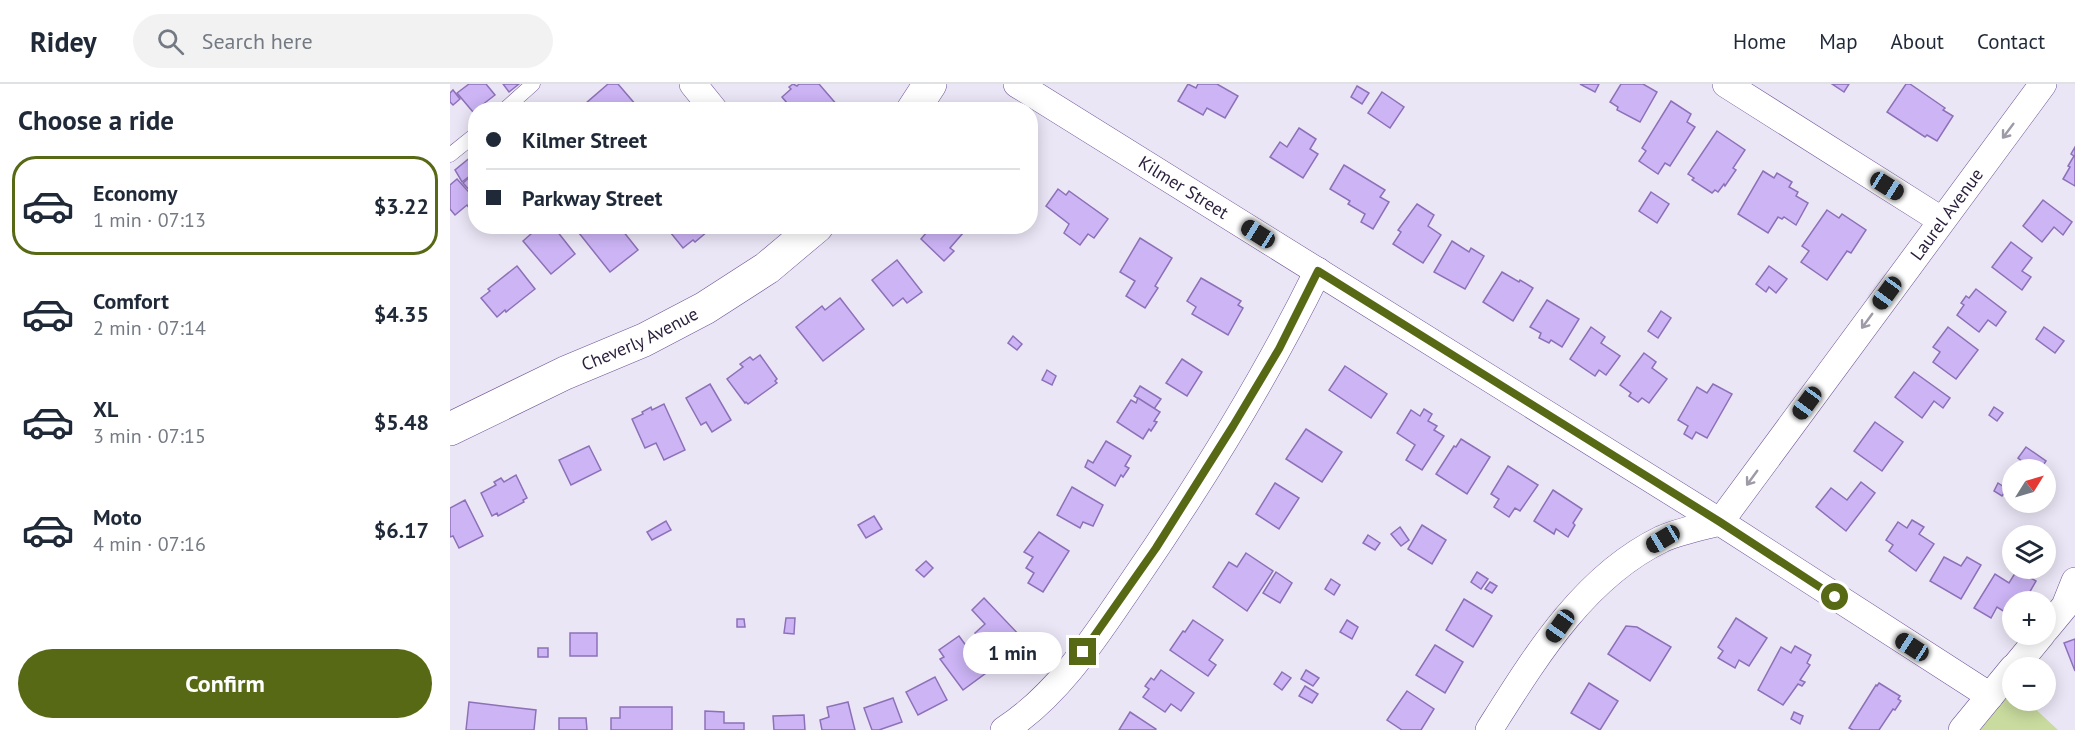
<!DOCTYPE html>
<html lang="en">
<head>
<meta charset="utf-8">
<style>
	:root { --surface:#fff; --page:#f2f2f3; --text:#1f2937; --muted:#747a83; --line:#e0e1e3; --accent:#576914 }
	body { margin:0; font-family:"PT Sans",sans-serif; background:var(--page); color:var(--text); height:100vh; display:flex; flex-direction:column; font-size:22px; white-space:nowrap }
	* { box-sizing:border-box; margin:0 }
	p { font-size:20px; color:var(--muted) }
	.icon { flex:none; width:33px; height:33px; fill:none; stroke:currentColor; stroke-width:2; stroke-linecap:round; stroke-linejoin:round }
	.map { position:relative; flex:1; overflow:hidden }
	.side { display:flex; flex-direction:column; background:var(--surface); width:450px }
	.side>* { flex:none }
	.banner { position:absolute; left:18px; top:18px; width:570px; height:132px; border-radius:24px; box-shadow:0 3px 15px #0003; display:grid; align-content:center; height:132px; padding:0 18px; background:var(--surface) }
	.needle { width:39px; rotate:53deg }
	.buttons { position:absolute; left:1552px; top:375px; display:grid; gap:12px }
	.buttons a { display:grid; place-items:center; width:54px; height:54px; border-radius:50%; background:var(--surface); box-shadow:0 3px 15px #0003; font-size:30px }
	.end { position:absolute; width:27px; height:27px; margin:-14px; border:8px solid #576914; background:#fff; box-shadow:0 0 0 3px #fff }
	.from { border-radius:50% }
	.bubble { position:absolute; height:42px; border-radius:21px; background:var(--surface); box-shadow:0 3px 15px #0003; font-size:20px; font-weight:700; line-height:42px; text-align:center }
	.car { position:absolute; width:18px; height:36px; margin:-18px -9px; border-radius:8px; box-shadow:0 0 4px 2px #0007; background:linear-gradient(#222 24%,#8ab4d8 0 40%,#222 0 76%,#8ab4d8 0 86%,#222 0) }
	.banner b { display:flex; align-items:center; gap:21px; height:57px; font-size:22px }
	.banner b+b { border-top:2px solid var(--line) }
	.banner i { width:15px; height:15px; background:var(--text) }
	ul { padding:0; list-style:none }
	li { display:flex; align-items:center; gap:18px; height:99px; margin:0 12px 9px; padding:0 6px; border:3px solid transparent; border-radius:24px }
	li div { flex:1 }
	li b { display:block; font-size:22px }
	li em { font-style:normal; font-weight:700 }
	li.active { border-color:var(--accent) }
	li>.icon { width:54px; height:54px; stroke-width:1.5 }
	h2 { padding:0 18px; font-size:27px; line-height:72px }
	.action { display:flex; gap:12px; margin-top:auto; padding:12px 18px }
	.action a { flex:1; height:69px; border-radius:36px; background:var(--accent); color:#fff; font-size:24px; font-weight:700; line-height:69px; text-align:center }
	header { display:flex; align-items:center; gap:36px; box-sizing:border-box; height:84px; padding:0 30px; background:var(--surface); border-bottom:2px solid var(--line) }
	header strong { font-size:28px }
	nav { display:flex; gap:33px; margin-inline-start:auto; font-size:21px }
	.search { width:420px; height:54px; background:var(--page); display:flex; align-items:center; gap:15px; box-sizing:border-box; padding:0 21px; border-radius:33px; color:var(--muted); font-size:22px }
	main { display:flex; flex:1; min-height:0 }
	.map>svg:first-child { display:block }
	.green { fill:#c9db9e }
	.building { fill:#ccb4f5; stroke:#8d71b8; stroke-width:1.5 }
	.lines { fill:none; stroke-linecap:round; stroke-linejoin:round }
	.lane-casing { stroke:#6e5296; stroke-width:15 }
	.street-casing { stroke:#6e5296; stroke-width:28 }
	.secondary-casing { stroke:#6e5296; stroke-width:34 }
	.lane { stroke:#fff; stroke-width:14 }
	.street { stroke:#fff; stroke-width:27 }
	.secondary { stroke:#fff; stroke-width:33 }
	.oneway { stroke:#9f9aa7 }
	.route { stroke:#576914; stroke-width:8 }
	.labels { text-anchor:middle; stroke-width:4.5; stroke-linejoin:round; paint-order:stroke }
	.street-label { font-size:18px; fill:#2a1e3b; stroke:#fff }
</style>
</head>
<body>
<header>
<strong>Ridey</strong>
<div class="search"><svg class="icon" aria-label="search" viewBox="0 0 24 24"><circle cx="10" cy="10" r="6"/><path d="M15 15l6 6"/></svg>Search here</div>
<nav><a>Home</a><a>Map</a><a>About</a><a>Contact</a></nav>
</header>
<main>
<section class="side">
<h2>Choose a ride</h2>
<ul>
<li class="active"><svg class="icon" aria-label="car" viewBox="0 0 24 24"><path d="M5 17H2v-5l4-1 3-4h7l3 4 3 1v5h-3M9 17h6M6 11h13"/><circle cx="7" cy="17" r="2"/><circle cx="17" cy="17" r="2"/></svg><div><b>Economy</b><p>1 min · 07:13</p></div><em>$3.22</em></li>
<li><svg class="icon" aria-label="car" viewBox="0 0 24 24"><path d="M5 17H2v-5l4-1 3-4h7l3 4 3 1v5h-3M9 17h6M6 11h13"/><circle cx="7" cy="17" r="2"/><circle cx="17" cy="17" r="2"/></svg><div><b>Comfort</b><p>2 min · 07:14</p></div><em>$4.35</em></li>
<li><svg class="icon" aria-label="car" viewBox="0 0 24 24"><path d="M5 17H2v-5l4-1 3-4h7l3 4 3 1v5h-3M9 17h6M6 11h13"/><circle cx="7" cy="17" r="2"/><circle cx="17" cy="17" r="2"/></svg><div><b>XL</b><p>3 min · 07:15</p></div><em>$5.48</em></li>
<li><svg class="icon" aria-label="car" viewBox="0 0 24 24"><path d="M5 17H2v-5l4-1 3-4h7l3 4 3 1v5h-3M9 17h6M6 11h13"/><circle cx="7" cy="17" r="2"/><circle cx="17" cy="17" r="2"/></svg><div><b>Moto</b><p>4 min · 07:16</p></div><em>$6.17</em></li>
</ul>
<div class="action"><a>Confirm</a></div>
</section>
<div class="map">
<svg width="1625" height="646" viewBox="0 0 1625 646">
	<rect width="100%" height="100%" fill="#ebe6f6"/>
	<!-- green -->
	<polygon class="green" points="1563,603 1563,616 1577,617 1608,646 1510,646"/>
	<!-- building -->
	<g class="building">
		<polygon points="19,0 36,0 45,11 23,28 7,9"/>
		<polygon points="53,0 69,0 59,8"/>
		<polygon points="158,0 168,0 186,21 181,26 139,26 135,20"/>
		<polygon points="343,0 347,2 349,0 369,0 388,22 384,26 349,26 347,24 343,26 332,13 341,5 339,3"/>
		<polygon points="738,0 746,4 748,0 767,0 788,12 775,34 757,24 753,31 728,17"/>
		<polygon points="1130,0 1149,0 1145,8"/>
		<polygon points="1171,0 1193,0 1207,8 1190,38 1167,26 1168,23 1160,18"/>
		<polygon points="1382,0 1399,0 1394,8"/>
		<polygon points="1456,0 1460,0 1495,24 1493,26 1503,32 1487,57 1477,51 1475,53 1437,28"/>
		<polygon points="907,2 919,9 912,20 901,13"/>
		<polygon points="3,6 10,15 3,21 0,18 0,9"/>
		<polygon points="932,8 954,23 940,44 918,29"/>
		<polygon points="1221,17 1241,30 1237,38 1245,43 1220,82 1215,79 1208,90 1189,77 1196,67 1192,64"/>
		<polygon points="849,44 866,55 860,65 868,70 853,94 820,73 830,58 837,63"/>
		<polygon points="1267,47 1295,66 1283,84 1286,86 1275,102 1274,100 1268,108 1265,106 1262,109 1242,96 1244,94 1238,90"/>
		<polygon points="1625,63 1625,102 1613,95 1620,83 1618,82 1624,72 1621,70"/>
		<polygon points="22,72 26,77 26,87 12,98 5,86"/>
		<polygon points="894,81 935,106 930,113 939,118 923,145 911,138 915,130 898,120 900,117 880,105"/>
		<polygon points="1313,87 1324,94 1327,89 1342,98 1339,103 1348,108 1346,112 1358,119 1346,141 1334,133 1332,135 1328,133 1318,149 1288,130"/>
		<polygon points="20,93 26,100 26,104 21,108 13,99"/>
		<polygon points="7,95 26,116 25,132 17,121 5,131 0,125 0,101"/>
		<polygon points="608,105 616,111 619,107 658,135 644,154 638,150 630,161 614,149 619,140 596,122"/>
		<polygon points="1201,108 1219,120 1207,139 1189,127"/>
		<polygon points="1593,116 1622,138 1613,151 1604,143 1592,158 1573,142"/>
		<polygon points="967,120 984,131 978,142 991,151 973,179 943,160 951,148 948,146"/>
		<polygon points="1377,126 1389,134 1392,130 1416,146 1401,169 1397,167 1377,196 1351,178 1359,167 1352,162"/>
		<polygon points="90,142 103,142 125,170 101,190 73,157"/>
		<polygon points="133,142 169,142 188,166 160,188 129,149 134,144"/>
		<polygon points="264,142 245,158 243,156 233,164 216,143"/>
		<polygon points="482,142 506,142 513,149 500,164 504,167 494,177 471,155"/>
		<polygon points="690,154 722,174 705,202 708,204 695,224 676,212 685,197 670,188"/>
		<polygon points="1002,157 1019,168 1021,164 1034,172 1015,205 984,188"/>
		<polygon points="1561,158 1582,174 1572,187 1581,193 1572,206 1542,183"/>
		<polygon points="447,176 472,208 457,219 453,214 443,222 422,196"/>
		<polygon points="67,182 85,205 56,228 55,226 47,233 31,214 40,207 38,205"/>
		<polygon points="1319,182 1337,195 1326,209 1319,203 1316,208 1306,200"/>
		<polygon points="1052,188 1069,198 1070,196 1083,204 1063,237 1033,218"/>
		<polygon points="751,194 791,217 788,221 793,224 778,251 742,230 746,223 737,217"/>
		<polygon points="1526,205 1556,228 1546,242 1538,236 1529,248 1507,231 1514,221 1511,219 1516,212 1519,214"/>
		<polygon points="390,214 414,245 373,277 346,243 372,222 375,226"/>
		<polygon points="1097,216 1129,235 1112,263 1101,256 1099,259 1089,254 1091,249 1080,243"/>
		<polygon points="1211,227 1221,234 1208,254 1198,247"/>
		<polygon points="1141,243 1155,253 1151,259 1170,272 1156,291 1149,286 1145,292 1120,275"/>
		<polygon points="1498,243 1528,266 1506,295 1483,278 1490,268 1483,263"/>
		<polygon points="1594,243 1614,257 1605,269 1586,255"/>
		<polygon points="563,252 572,260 567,266 558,259"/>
		<polygon points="1194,269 1206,278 1202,284 1217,295 1199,319 1192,314 1188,318 1179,312 1181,309 1170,301"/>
		<polygon points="310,271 327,295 325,297 327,299 298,320 296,318 295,319 277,295 293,283 290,280 300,273 303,276"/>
		<polygon points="732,275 752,288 737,312 716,299"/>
		<polygon points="895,282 937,310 921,334 879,306"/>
		<polygon points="597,286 606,292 602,301 592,296"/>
		<polygon points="1464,288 1500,314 1493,324 1484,317 1472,334 1445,313"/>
		<polygon points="260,300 281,336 262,348 256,338 251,341 236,314"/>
		<polygon points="1263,300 1282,310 1257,354 1246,348 1242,355 1234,350 1238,342 1228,336 1247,303 1257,309"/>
		<polygon points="690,302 711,315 704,325 684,312"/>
		<polygon points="688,314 710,328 704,337 707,338 701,347 699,345 693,355 667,338 681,316 686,319"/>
		<polygon points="214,320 235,366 214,376 206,359 195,364 182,335 193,330 192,328 201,323 202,326"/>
		<polygon points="1544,323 1553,329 1547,337 1539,331"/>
		<polygon points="974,325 982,330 978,337 987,342 984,346 994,352 972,386 956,376 965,361 947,349 961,326 970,332"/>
		<polygon points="1425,338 1453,358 1432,387 1404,367"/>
		<polygon points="856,345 892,368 872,398 836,375"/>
		<polygon points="1011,355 1040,373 1017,410 986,390 1004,362 1006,363"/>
		<polygon points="656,357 681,372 675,382 679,384 673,393 671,391 665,402 635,383 638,376 643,379"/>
		<polygon points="139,362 151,386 121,401 109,376"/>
		<polygon points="1576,363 1596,377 1590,386 1583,386 1568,374"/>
		<polygon points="1058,382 1088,401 1070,427 1065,424 1059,433 1044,423 1049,415 1041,410"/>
		<polygon points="66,391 77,414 73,416 74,418 48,432 47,429 42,432 31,409 46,401 44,398 51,394 54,398"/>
		<polygon points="1411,398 1425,409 1396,447 1366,423 1381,404 1397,416"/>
		<polygon points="825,399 849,414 829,445 806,430"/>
		<polygon points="1548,399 1557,405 1552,412 1544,407"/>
		<polygon points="622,403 653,421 643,442 633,438 630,444 607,431"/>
		<polygon points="1103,406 1132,425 1123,439 1125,441 1118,453 1106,445 1104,450 1084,437"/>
		<polygon points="15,416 33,452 9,464 3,452 0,453 0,424"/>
		<polygon points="424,432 432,445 416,454 408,441"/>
		<polygon points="1462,436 1474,443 1469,450 1484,460 1466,487 1439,467 1443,461 1436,456 1448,438 1457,444"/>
		<polygon points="216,437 221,446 202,456 197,448"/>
		<polygon points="972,441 996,456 982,480 958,465"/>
		<polygon points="950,443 959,456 951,462 941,450"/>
		<polygon points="589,448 619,467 593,508 578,499 584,489 576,484 583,473 574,468"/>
		<polygon points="918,451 930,459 925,466 913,459"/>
		<polygon points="796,469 823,487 797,527 763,503 779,478 787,483"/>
		<polygon points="1494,473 1511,482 1517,473 1531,481 1511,515 1480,497"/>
		<polygon points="476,477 483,484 474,493 466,486"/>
		<polygon points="1567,486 1586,497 1574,518 1563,518 1563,533 1547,523 1541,534 1524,524 1545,490 1559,499"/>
		<polygon points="826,488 842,499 830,519 813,509"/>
		<polygon points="1027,488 1038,495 1031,505 1021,498"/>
		<polygon points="881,495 890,501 884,511 875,505"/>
		<polygon points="1040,498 1047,502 1042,509 1035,505"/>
		<polygon points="534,514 573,555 551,576 525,549 535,540 522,526"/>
		<polygon points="1014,515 1042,532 1023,563 996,546"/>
		<polygon points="336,534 345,534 344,550 334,549"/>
		<polygon points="1286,534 1317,554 1299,582 1289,576 1285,584 1268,574 1273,567 1268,563"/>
		<polygon points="287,535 294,535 295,543 287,543"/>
		<polygon points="743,536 773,556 759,576 766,581 758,592 720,566 733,547 735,548"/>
		<polygon points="897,536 908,543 902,555 890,548"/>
		<polygon points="1176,542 1187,543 1221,563 1200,597 1158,570"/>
		<rect x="120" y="549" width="27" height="23"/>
		<polygon points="509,552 536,589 513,606 490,575 494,573 489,566"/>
		<polygon points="1625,555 1625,587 1614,559"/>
		<polygon points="985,561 1013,578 995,609 966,591"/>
		<polygon points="1345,562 1361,571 1357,579 1360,581 1350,596 1355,598 1352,602 1348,600 1333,621 1308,606 1331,563 1341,569"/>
		<rect x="88" y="564" width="10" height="9"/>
		<polygon points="711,586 744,609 731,627 721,620 715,628 693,613 699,605 695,602 701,594 704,596"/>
		<polygon points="856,586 869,594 863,602 851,595"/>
		<polygon points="832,588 841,594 832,606 824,600"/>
		<polygon points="485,593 497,616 468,631 456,608"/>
		<polygon points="1139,599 1168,617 1150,646 1121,629"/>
		<polygon points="1429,599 1450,612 1448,615 1451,617 1445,626 1443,625 1429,646 1403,646 1399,644 1426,601 1427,602"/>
		<polygon points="855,602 868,610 862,619 849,612"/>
		<polygon points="957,607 984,625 971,646 952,646 937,636"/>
		<polygon points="443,614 452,638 429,646 422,646 414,624"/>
		<polygon points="19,618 86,626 84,646 16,646"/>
		<polygon points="398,618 405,646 372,646 370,636 379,633 377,623"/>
		<polygon points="170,623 222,623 222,646 161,646 161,634 170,634"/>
		<polygon points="255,627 274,628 274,639 294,639 294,646 255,646"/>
		<polygon points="680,628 706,645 705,646 669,646"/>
		<polygon points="1344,628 1353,632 1350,640 1341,635"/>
		<polygon points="354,631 355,646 324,646 323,632"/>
		<polygon points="109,634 136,634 137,646 109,646"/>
	</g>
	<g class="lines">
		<!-- lane casing -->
		<g class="lane-casing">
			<g id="lane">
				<polyline points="54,26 83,0"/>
				<polyline points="0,71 26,50"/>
			</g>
		</g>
		<!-- street casing -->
		<g class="street-casing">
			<g id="street">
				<polyline points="243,0 264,26"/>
				<path id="s1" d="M567,0L1270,438L1540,612"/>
				<polyline points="1276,0 1491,136"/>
				<polyline points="1596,545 1615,522 1625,497"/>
				<polyline points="1564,584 1592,550"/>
				<path d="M554,646C610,610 647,550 684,496C752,397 815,295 868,187"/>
				<path id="s2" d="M1039,646C1084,575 1133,493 1212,455C1230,447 1251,443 1270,438L1593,0"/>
				<polyline points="1512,646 1563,584"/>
			</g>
		</g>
		<!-- secondary casing -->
		<g class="secondary-casing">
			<g id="secondary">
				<polyline points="463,26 480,0"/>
				<path id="s3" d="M0,345L115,289L194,256L255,224L317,184L367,142"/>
			</g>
		</g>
		<!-- lane -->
		<use href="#lane" class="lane"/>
		<!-- street -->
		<use href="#street" class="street"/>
		<!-- secondary -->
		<use href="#secondary" class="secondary"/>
	</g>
	<!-- one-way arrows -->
	<defs><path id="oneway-shaft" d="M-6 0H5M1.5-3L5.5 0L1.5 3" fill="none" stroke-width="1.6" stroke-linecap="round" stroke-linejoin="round" transform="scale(1.5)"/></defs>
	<g class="oneway">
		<use href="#oneway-shaft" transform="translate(1558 47) rotate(127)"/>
		<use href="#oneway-shaft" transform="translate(1417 237) rotate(126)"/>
		<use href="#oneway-shaft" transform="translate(1302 394) rotate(126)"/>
	</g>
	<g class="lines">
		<!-- route -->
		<polyline class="route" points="633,568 706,464 783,342 829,265 868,187 1270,438 1385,513"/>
	</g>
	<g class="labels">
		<!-- street labels -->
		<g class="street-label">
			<text dy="6" stroke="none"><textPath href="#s1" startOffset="196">Kilmer Street</textPath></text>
			<text dy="6" stroke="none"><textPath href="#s2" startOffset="704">Laurel Avenue</textPath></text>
			<text dy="6" stroke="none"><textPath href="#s3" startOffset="210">Cheverly Avenue</textPath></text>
		</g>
	</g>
</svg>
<div class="buttons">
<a><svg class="needle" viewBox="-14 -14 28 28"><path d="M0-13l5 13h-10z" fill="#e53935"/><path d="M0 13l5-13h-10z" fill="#747a83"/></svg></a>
<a><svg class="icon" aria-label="layers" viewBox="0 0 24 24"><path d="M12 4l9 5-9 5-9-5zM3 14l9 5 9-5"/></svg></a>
<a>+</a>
<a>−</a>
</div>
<i class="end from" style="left:1385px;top:513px"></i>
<i class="end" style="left:633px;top:568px"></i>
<div class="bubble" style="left:513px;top:548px;width:99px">1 min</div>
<i class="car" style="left:1437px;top:102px;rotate:122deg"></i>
<i class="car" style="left:808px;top:150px;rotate:302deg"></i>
<i class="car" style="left:1437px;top:209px;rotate:216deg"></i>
<i class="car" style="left:1357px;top:319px;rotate:216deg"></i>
<i class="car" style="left:1213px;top:455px;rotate:239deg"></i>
<i class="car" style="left:1110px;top:542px;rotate:215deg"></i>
<i class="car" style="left:1462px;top:563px;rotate:303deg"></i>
<div class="banner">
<b><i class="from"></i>Kilmer Street</b>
<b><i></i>Parkway Street</b>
</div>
</div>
</main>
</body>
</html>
